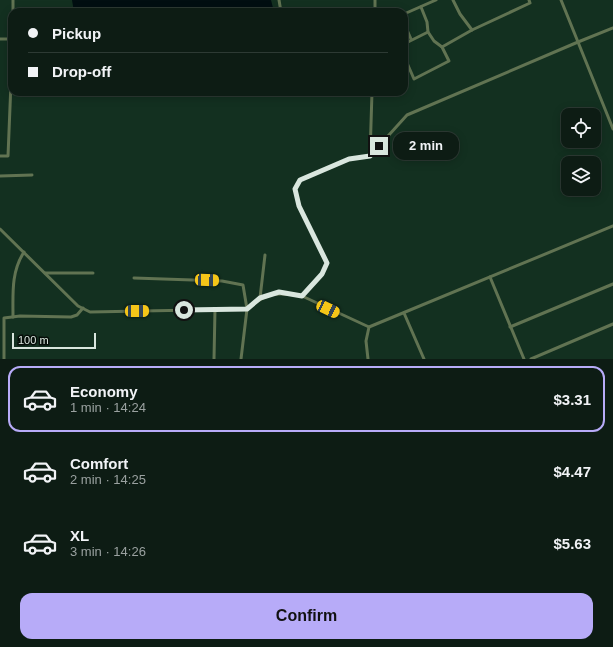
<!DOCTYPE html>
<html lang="en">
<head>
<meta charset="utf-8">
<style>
	:root { --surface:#0d1c14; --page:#16251d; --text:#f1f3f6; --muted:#9aa1a0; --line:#2d3a34; --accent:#b7abf8 }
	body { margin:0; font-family:Arial,sans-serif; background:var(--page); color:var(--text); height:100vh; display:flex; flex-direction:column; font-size:15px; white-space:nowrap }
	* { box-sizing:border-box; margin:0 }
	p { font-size:13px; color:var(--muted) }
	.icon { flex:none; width:22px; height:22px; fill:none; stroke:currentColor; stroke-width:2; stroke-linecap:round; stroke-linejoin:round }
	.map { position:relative; height:359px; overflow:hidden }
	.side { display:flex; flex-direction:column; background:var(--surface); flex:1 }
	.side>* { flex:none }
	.hud { position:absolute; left:8px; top:8px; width:400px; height:88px; border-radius:12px; box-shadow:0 2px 10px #0003,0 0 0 1px var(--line); display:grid; align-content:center; height:88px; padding:0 20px; background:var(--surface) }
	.tools { position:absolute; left:561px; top:108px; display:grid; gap:8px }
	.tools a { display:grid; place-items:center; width:40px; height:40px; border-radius:8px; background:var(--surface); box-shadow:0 2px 10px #0003,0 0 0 1px var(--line); font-size:20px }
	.scale { position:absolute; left:12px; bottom:10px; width:84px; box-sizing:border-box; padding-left:4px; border:2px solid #d9e6de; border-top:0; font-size:11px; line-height:14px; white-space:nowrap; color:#d9e6de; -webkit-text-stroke:3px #050d08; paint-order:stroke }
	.end { position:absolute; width:18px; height:18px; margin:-9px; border:5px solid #d9e6de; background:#111; box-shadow:0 0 0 2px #111 }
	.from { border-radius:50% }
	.bubble { position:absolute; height:28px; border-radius:12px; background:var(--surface); box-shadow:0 2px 10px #0003,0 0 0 1px var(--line); font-size:13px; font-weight:600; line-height:28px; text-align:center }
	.car { position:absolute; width:12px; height:24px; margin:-12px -6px; border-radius:5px; box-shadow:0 0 3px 1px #0007; background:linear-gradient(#f5c518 24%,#345 0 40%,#f5c518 0 76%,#345 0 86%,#f5c518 0) }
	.hud b { display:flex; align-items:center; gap:14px; height:38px; font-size:15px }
	.hud b+b { border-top:1px solid var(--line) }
	.hud i { width:10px; height:10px; background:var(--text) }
	ul { padding:7px 0 0; list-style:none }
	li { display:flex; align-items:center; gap:12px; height:66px; margin:0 8px 6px; padding:0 12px; border:2px solid transparent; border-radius:12px }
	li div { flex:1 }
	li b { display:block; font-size:15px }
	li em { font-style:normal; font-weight:600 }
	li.active { border-color:var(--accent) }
	li>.icon { width:36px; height:36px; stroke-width:1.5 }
	.primary-button { display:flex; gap:8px; margin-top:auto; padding:8px 20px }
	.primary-button a { flex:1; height:46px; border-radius:12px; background:var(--accent); color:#111; font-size:16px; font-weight:600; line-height:46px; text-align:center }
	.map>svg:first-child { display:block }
	.built { fill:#133020; fill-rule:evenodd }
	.water { fill:#010e11 }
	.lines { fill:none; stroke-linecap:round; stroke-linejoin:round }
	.lane { stroke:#617352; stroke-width:3 }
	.route { stroke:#d9e6de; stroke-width:5 }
</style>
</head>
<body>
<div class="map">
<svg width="613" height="359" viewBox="0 0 613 359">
	<rect width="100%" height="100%" fill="#11261a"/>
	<!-- built -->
	<path class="built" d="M0,0H613V359H0ZM12,12H404V92H12ZM568,115H594V141H568ZM568,163H594V189H568Z"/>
	<!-- water -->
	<polygon class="water" points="72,0 271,0 274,12 74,12"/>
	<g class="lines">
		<!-- lane -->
		<g class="lane">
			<polyline points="279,0 281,12"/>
			<polyline points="453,0 460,14 472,30"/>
			<polyline points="13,12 13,0"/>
			<polyline points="375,12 375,0"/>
			<polyline points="404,14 436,0"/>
			<polyline points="404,23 411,39"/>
			<polyline points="613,28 578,42 613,129"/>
			<polyline points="0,39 12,39"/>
			<polyline points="404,44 428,32"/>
			<polyline points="442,47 472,30 530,3 529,0"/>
			<polyline points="404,56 414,79 449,61 442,47 434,41 428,32 427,22 421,7"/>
			<polyline points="0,156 8,156 12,58"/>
			<polyline points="370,156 372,92"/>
			<polyline points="0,176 32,175"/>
			<path d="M0,229L78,306L90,312L247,309C268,292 276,292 302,296L322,274L327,263L299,206L295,189L300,180L332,166L349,159L370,156L407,115L578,42L561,0"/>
			<polyline points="45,273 93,273"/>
			<polyline points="490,277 524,359"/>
			<polyline points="134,278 222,281 243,285 247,309 241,359"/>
			<polyline points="302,296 369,327"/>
			<polyline points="260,298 265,255"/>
			<polyline points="404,313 424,359"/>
			<path d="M13,317C13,294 11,272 24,252"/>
			<polyline points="510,327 613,284"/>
			<polyline points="4,359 4,318 20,316 71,317 77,315 83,308"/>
			<polyline points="214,359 215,309"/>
			<polyline points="368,359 366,341 369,327 613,226"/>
			<polyline points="531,359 613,324"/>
		</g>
	</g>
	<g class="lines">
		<!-- route -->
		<polyline class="route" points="184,310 247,309 260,298 279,292 302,296 322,274 327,263 299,206 295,189 300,180 349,159 370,156 379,146"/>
	</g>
</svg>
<div class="tools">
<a><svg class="icon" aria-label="locate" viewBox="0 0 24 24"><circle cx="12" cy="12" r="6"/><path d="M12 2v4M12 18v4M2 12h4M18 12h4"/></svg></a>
<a><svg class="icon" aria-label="layers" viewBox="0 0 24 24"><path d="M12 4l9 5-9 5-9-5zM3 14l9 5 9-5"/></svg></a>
</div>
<div class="scale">100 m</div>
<i class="end from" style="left:184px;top:310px"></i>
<i class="end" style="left:379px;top:146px"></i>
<div class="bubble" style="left:393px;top:132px;width:66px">2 min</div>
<i class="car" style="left:207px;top:280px;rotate:92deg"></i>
<i class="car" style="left:328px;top:309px;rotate:115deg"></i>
<i class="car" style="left:137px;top:311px;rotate:89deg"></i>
<div class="hud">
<b><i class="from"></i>Pickup</b>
<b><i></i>Drop-off</b>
</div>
</div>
<section class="side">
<ul>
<li class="active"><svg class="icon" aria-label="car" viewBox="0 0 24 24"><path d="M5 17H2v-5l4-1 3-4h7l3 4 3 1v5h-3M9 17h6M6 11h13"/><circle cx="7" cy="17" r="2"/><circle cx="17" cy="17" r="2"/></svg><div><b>Economy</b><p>1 min · 14:24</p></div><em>$3.31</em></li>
<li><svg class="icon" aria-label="car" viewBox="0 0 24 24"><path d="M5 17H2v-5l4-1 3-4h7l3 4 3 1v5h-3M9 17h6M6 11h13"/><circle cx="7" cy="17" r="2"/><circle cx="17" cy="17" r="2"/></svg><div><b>Comfort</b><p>2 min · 14:25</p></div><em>$4.47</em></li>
<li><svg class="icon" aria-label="car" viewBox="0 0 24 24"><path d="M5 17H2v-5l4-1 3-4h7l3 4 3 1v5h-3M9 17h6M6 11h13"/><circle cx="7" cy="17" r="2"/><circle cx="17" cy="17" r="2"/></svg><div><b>XL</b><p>3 min · 14:26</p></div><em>$5.63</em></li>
</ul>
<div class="primary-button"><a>Confirm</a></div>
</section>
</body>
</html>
